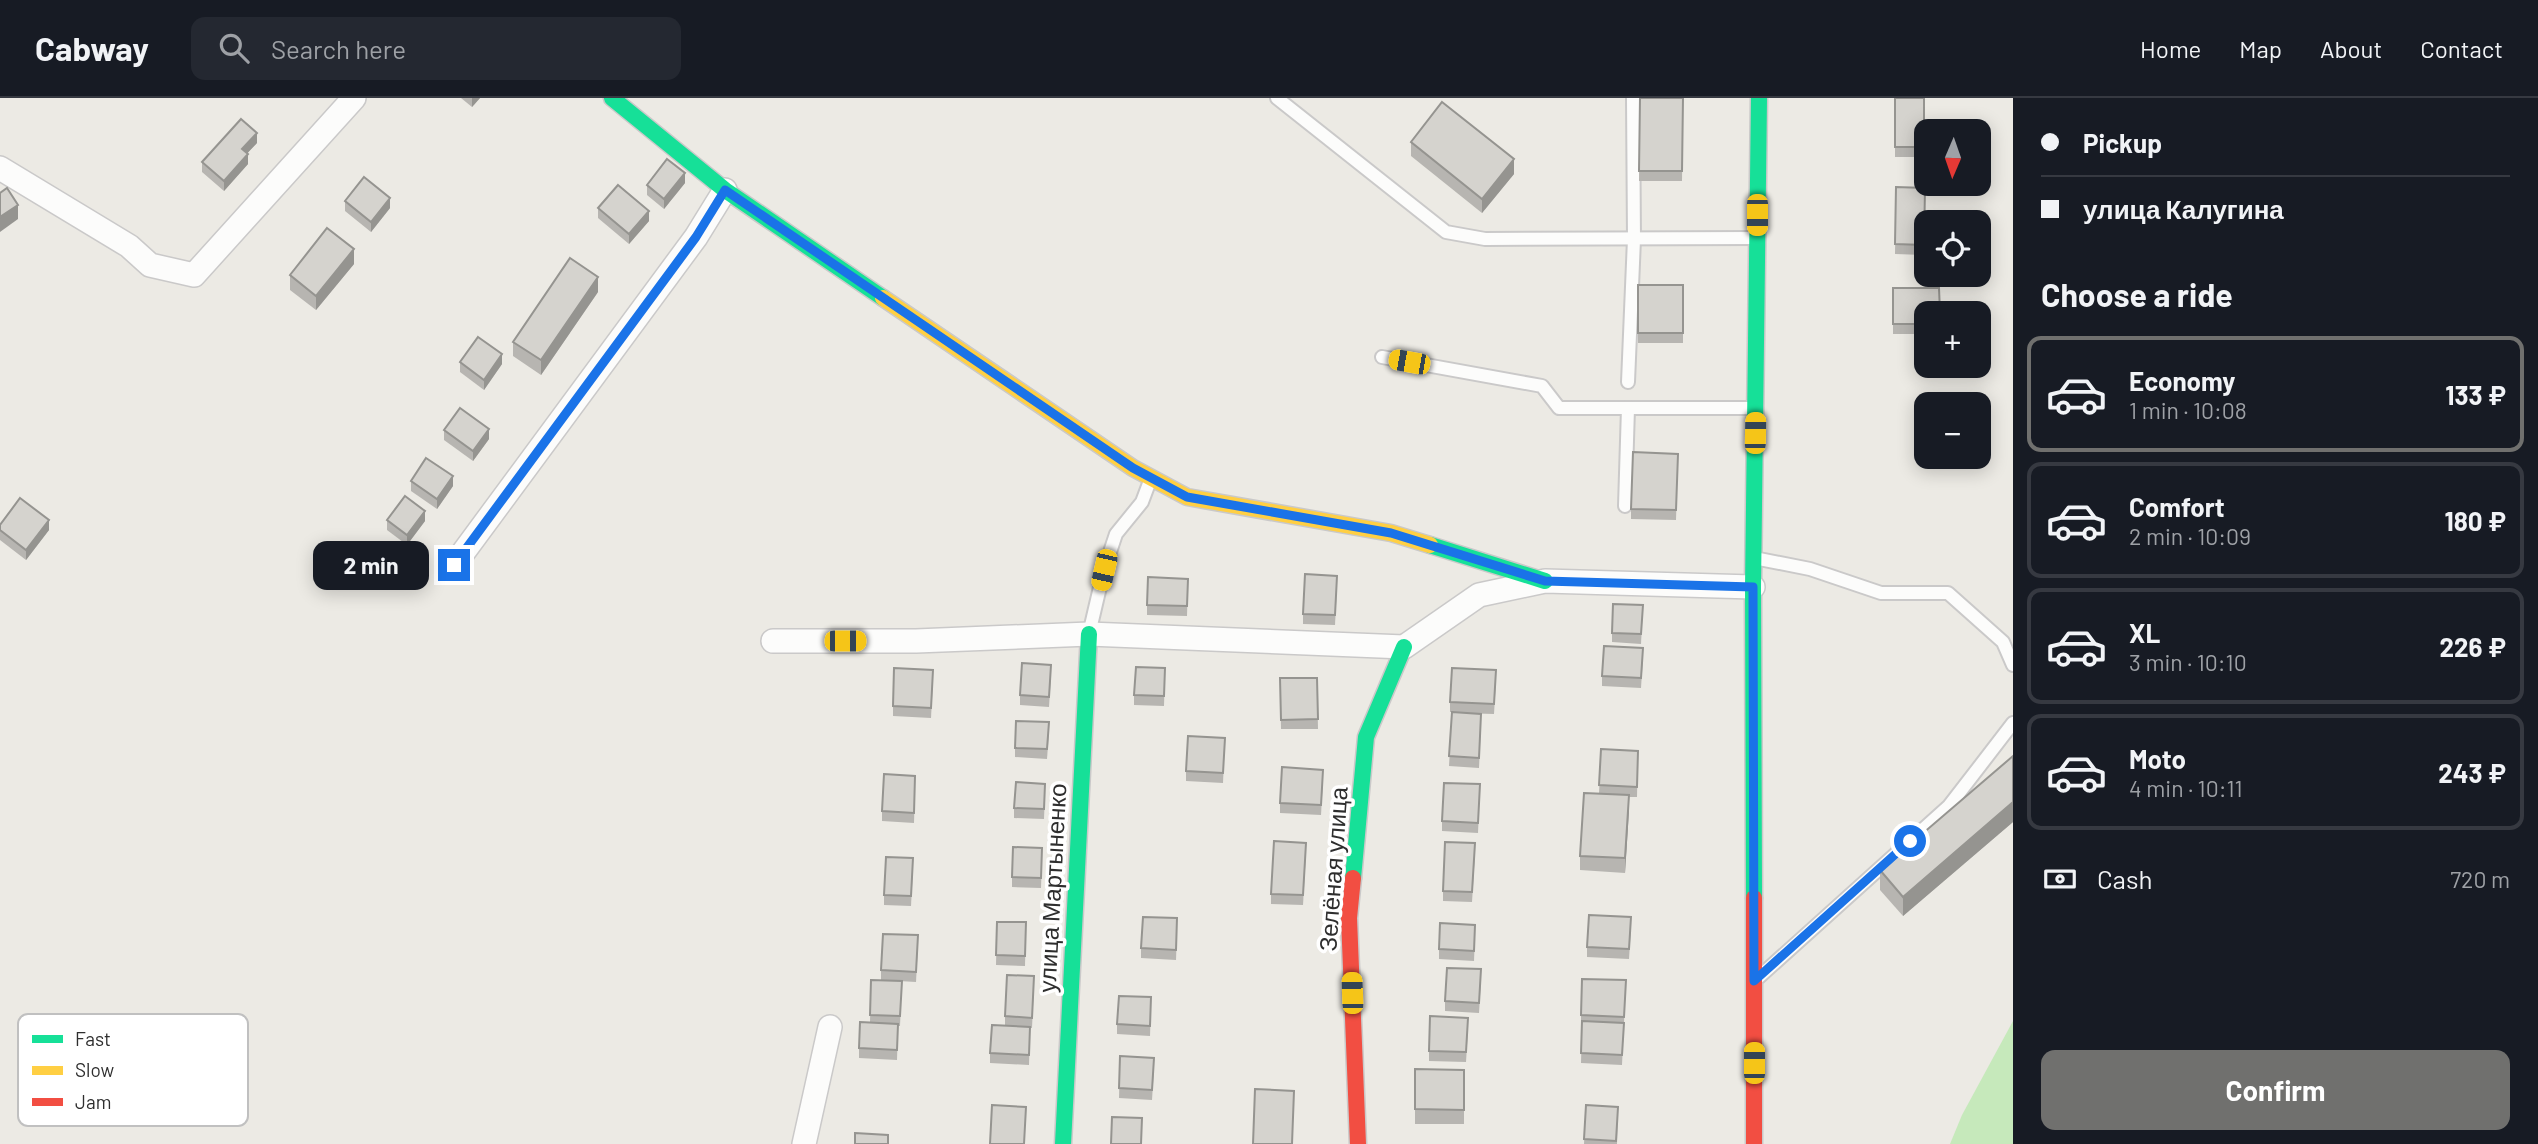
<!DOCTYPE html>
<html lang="en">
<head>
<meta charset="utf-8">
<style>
	:root { --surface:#171b24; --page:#242831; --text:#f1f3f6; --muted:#9ea1a6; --line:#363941; --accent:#70706e }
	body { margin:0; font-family:Barlow,sans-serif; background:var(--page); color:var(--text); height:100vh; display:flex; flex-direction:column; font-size:26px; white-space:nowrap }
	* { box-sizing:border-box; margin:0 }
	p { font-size:23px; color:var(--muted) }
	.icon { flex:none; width:38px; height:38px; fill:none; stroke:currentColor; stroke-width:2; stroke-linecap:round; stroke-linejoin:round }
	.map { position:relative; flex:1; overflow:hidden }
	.side { display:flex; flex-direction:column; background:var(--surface); width:525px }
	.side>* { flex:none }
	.hud { display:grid; align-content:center; height:154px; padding:0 28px; background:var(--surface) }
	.needle { width:46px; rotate:182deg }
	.controls { position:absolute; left:1914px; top:21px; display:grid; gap:14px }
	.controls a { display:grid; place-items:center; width:77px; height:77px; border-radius:14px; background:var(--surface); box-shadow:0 4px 18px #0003; font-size:35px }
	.end { position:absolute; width:32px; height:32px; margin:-16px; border:9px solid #1a73e8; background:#fff; box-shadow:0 0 0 4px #fff }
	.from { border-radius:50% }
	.bubble { position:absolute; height:49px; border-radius:14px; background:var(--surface); box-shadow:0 4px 18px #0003; font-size:23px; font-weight:700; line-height:49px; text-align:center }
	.car { position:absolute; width:21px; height:42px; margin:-21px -10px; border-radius:9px; box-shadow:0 0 5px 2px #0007; background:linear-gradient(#f5c518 24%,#345 0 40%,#f5c518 0 76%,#345 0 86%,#f5c518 0) }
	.hud b { display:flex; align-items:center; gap:24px; height:66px; font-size:26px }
	.hud b+b { border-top:2px solid var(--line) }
	.hud i { width:18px; height:18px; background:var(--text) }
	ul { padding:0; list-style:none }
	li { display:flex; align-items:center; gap:21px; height:116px; margin:0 14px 10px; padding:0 14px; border:4px solid var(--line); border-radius:14px }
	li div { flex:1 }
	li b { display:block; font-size:26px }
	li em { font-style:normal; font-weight:700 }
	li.selected { border-color:var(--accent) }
	li>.icon { width:63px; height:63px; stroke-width:1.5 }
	h2 { padding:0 28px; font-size:32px; line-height:84px }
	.pay { display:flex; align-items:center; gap:18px; height:77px; padding:0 28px; font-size:26px }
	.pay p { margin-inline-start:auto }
	.button { display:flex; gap:14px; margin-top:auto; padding:14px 28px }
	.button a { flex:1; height:80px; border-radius:14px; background:var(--accent); color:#fff; font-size:28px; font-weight:700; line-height:80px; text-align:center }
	header { display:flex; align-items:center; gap:42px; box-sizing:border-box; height:98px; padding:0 35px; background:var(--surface); border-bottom:2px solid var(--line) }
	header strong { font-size:33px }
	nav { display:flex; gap:38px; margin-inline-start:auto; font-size:24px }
	.search { width:490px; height:63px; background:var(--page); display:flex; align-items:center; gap:18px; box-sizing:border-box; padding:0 24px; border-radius:14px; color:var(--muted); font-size:26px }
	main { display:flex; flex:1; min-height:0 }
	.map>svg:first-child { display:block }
	.green { fill:#c6e9bb }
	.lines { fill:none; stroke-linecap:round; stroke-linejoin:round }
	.lane-casing { stroke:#cac9c9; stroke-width:16 }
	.street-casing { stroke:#cac9c9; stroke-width:26 }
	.fast-casing { stroke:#cac9c9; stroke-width:19 }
	.slow-casing { stroke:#cac9c9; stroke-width:19 }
	.jam-casing { stroke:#cac9c9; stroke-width:19 }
	.lane { stroke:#fcfcfb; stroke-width:12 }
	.street { stroke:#fcfcfb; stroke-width:23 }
	.fast { stroke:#16e098; stroke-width:16 }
	.slow { stroke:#ffcf43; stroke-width:16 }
	.jam { stroke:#f24e42; stroke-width:16 }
	.wall { fill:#b7b5b1 }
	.shaded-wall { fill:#959490 }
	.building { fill:#d5d3ce; stroke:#959490; stroke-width:2 }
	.route { stroke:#1a73e8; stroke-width:9 }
	.labels { text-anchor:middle; stroke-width:7; stroke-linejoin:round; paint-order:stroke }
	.street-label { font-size:24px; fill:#2e2e2e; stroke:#fff }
	.key { fill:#fff; stroke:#c0c0c0; stroke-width:2 }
	.key-label { font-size:19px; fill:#2e2e2e }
</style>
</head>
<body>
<header>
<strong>Cabway</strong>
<div class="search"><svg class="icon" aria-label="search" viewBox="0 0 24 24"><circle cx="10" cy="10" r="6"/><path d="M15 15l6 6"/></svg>Search here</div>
<nav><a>Home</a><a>Map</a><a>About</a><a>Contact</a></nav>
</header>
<main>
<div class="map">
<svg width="2013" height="1046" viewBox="0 0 2013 1046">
	<rect width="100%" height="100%" fill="#eceae4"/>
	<!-- green -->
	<polygon class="green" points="2013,923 2013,1046 1950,1046 1962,1017"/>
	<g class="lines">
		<!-- lane casing -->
		<g class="lane-casing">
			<g id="lane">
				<polyline points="1277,0 1446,134 1485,141 1757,140"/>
				<polyline points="1382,259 1542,288 1559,310 1755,310"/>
				<polyline points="1628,284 1634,141 1633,0"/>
				<polyline points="1625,408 1628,310"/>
				<polyline points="1754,460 1810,471 1881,495 1948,495 2003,544 2013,567"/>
				<polyline points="1089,536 1104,472 1116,436 1142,404 1151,380"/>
				<polyline points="1759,879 1949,708 2013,625"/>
			</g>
		</g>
		<!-- street casing -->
		<g class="street-casing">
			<g id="street">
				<polyline points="0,70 129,148 150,167 194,177 354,0"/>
				<polyline points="454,467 696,139 725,92"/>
				<polyline points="773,543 916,543 1089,536 1404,549 1479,497 1545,483 1753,489"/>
				<polyline points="804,1046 830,929"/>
			</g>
		</g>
		<!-- fast casing -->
		<g class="fast-casing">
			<g id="fast">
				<polyline points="612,0 725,92 883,200"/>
				<polyline points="1430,447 1545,483"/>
				<polyline points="1353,780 1366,639 1404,549"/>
				<polyline points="1754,800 1753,489 1759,0"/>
				<polyline points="1063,1046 1089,536"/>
			</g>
		</g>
		<!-- slow casing -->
		<g class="slow-casing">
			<polyline id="slow" points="883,200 1133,370 1187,399 1391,435 1430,447"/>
		</g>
		<!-- jam casing -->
		<g class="jam-casing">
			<g id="jam">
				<polyline points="1353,780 1349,820 1358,1046"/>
				<polyline points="1754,800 1754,1046"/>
			</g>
		</g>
		<!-- lane -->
		<use href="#lane" class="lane"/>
		<!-- street -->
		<use href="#street" class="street"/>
		<!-- fast -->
		<use href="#fast" class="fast"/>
		<!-- slow -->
		<use href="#slow" class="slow"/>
		<!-- jam -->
		<use href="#jam" class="jam"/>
	</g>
	<!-- wall -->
	<g class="wall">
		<polygon points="461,0 480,0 472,9"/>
		<polygon points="1640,0 1683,0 1682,83 1639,83"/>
		<rect x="1895" y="0" width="29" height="59"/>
		<polygon points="1411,44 1514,76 1482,115 1411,58"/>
		<polygon points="257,45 247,55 248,66 224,93 202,74 202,64"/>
		<polygon points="685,85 664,111 647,97 647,87"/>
		<polygon points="1896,89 1925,90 1924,157 1895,156"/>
		<polygon points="345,103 390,110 371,134 345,113"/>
		<polygon points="598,110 649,123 629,146 598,120"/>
		<polygon points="354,166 316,212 290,192 290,177"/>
		<rect x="1638" y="187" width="45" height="58"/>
		<polygon points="1893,190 1927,215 1927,236 1893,236"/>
		<polygon points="598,194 541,277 513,258 513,244"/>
		<polygon points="460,264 502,266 484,292 460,274"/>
		<polygon points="444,332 489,341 473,363 444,342"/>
		<polygon points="1678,356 1676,422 1631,421 1631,411"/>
		<polygon points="411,383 453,388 437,411 411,393"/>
		<polygon points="387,422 425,423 407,447 387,432"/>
		<polygon points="0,427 49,432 26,462 0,442"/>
		<polygon points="1188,481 1187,518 1147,517 1147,507"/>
		<polygon points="1337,488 1335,527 1303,526 1303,516"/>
		<polygon points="1643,507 1641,546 1612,544 1612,535"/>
		<polygon points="1643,560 1641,590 1602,588 1602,578"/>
		<polygon points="1165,570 1164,608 1134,607 1134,597"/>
		<polygon points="1051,577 1049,609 1020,607 1020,597"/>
		<polygon points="1280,580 1317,580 1318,631 1281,631"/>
		<polygon points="933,582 931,620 893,618 893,608"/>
		<polygon points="1496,582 1494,616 1459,615 1481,626 1479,670 1449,668 1452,614 1450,614 1450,604"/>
		<polygon points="1049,634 1047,661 1015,659 1015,650"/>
		<polygon points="1225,640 1223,685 1186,683 1186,673"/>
		<polygon points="1601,651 1638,653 1637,699 1629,699 1625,775 1580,772 1580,758 1599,696"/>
		<polygon points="2013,658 2013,724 1903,818 1880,792 1880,772"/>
		<polygon points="1323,682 1321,717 1280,715 1280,705"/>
		<polygon points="1480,686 1478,735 1442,733 1442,723"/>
		<polygon points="915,688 914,725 882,723 882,713"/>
		<polygon points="1045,695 1044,721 1014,720 1014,710"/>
		<polygon points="1306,755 1303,807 1271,806 1271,796"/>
		<polygon points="1475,755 1472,804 1443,803 1443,793"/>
		<polygon points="1042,760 1041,790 1012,789 1012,779"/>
		<polygon points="913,770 911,808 884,807 884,797"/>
		<polygon points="997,824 1026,824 1025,868 996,867"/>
		<polygon points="1631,829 1629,861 1587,859 1587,849"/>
		<polygon points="1177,830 1176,862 1141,860 1141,850"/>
		<polygon points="1475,837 1474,863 1439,861 1439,851"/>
		<polygon points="918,847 916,884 881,882 881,872"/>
		<polygon points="1481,881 1479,915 1445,913 1445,903"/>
		<polygon points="871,882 902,883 900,928 898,928 897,962 859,960 859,950 870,924"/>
		<polygon points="1626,882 1622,967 1581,965 1582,927 1581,927 1581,917"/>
		<polygon points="1034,888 1032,930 1030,930 1029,967 990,965 990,955 1005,928 1005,918"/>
		<polygon points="1151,909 1150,938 1117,936 1117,926"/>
		<polygon points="1468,930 1466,964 1429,963 1429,953"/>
		<polygon points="1120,958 1154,970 1152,1002 1119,1000"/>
		<polygon points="1415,971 1464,972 1464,1026 1415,1026"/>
		<polygon points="1586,1007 1618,1009 1617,1046 1584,1046"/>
	</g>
	<!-- shaded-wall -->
	<g class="shaded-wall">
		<polygon points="472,0 480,0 472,9"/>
		<polygon points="257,35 257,45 242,61 242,51"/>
		<polygon points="248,56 248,66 224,93 224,83"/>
		<polygon points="1514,61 1514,76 1482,115 1482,101"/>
		<polygon points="685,75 685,85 664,111 664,101"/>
		<polygon points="390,100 390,110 371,134 371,124"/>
		<polygon points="18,107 18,121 0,134 0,119"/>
		<polygon points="649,113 649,123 629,146 629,136"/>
		<polygon points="354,151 354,166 316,212 316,198"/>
		<polygon points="598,179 598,194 541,277 541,262"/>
		<polygon points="502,256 502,266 484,292 484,282"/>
		<polygon points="489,331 489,341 473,363 473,353"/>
		<polygon points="453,378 453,388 437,411 437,401"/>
		<polygon points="425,413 425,423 407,447 407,437"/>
		<polygon points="49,422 49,432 26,462 26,452"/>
		<polygon points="1629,697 1629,712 1625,775 1625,760"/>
		<polygon points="2013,704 2013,724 1903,818 1903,799"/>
	</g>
	<!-- building -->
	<g class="building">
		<polygon points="1640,0 1683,0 1682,73 1639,73"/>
		<rect x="1895" y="0" width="29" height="49"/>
		<polygon points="1442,4 1514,61 1482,101 1411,44"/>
		<polygon points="241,21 257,35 242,51 248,56 224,83 202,64"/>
		<polygon points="667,61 685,75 664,101 647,87"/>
		<polygon points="364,79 390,100 371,124 345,103"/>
		<polygon points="618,87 649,113 629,136 598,110"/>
		<polygon points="1896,89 1925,90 1924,147 1895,146"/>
		<polygon points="7,90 18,107 0,119 0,95"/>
		<polygon points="327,130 354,151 316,198 290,177"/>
		<polygon points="570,160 598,179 541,262 513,244"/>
		<rect x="1638" y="187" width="45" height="48"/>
		<polygon points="1893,190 1939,190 1940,215 1927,215 1927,226 1893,226"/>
		<polygon points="478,239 502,256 484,282 460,264"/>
		<polygon points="460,310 489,331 473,353 444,332"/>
		<polygon points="1633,354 1678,356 1676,412 1631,411"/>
		<polygon points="426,360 453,378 437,401 411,383"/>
		<polygon points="405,398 425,413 407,437 387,422"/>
		<polygon points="20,400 49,422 26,452 0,432 0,427"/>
		<polygon points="1305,476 1337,478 1335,517 1303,516"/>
		<polygon points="1148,479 1188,481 1187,508 1147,507"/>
		<polygon points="1613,506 1643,507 1641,536 1612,535"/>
		<polygon points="1604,548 1643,550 1641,580 1602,578"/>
		<polygon points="1022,565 1051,567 1049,599 1020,597"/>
		<polygon points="1136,569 1165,570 1164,598 1134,597"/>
		<polygon points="894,570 933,572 931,610 893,608"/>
		<polygon points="1452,570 1496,572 1494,606 1450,604"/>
		<polygon points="1280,580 1317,580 1318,621 1281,622"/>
		<polygon points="1452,614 1481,616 1479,660 1449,658"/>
		<polygon points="1016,623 1049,624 1047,651 1015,650"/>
		<polygon points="1188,638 1225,640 1223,675 1186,673"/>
		<polygon points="1601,651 1638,653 1637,689 1599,687"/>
		<polygon points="2013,658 2013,704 1903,799 1880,772"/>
		<polygon points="1282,669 1323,672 1321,707 1280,705"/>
		<polygon points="884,676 915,678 914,715 882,713"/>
		<polygon points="1016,684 1045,686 1044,711 1014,710"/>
		<polygon points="1444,685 1480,686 1478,725 1442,723"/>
		<polygon points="1584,695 1629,697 1625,760 1580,758"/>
		<polygon points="1274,743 1306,745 1303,797 1271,796"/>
		<polygon points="1445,744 1475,745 1472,794 1443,793"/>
		<polygon points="1013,749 1042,750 1041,780 1012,779"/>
		<polygon points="886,759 913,760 911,798 884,797"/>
		<polygon points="1589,817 1631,819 1629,851 1587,849"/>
		<polygon points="1143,819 1177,820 1176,852 1141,850"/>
		<polygon points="997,824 1026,824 1025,858 996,857"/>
		<polygon points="1440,825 1475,827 1474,853 1439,851"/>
		<polygon points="883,836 918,837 916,874 881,872"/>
		<polygon points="1447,870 1481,871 1479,905 1445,903"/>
		<polygon points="1007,877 1034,878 1032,920 1005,918"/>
		<polygon points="1582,881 1626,882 1624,919 1581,917"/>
		<polygon points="871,882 902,883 900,918 870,917"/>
		<polygon points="1119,898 1151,899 1150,928 1117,926"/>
		<polygon points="1430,918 1468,920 1466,954 1429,953"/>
		<polygon points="1582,923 1624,925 1622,957 1581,955"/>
		<polygon points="860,924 898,926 897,952 859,950"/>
		<polygon points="992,927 1030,929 1029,957 990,955"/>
		<polygon points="1120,958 1154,960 1152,992 1119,990"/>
		<polygon points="1415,971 1464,972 1464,1012 1415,1011"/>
		<polygon points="1255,991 1294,993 1292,1046 1253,1046"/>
		<polygon points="992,1007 1026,1009 1024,1046 990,1046"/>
		<polygon points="1586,1007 1618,1009 1616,1043 1584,1041"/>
		<polygon points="1112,1019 1142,1020 1141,1046 1111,1046"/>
		<polygon points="855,1035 888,1037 888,1046 855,1046"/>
	</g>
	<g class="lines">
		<!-- route -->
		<polyline class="route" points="454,467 696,139 725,92 1133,370 1187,399 1391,435 1545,483 1753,489 1754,883 1910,743"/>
	</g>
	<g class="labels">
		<!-- street labels -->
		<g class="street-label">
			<text transform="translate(1334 771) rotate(-86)" y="8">Зелёная улица</text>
			<text transform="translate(1053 790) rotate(-87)" y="8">улица Мартыненко</text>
		</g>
	</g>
	<!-- legend -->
	<rect x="18" y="916" width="230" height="112" rx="10" class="key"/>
	<rect x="32" y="937" width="31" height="8" fill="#16e098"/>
	<rect x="32" y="968" width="31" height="9" fill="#ffcf43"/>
	<rect x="32" y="1000" width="31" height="8" fill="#f24e42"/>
	<g class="key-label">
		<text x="75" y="948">Fast</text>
		<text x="75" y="979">Slow</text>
		<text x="75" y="1011">Jam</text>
	</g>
</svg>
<div class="controls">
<a><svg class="needle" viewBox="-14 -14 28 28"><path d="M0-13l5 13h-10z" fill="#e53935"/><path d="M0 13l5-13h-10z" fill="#9ea1a6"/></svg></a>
<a><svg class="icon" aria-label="locate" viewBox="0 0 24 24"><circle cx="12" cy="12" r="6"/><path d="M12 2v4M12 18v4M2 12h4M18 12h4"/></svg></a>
<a>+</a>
<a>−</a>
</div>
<i class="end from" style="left:1910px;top:743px"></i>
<i class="end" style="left:454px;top:467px"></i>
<div class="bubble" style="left:313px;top:443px;width:116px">2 min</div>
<i class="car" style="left:1757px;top:117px;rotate:180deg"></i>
<i class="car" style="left:1409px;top:264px;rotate:280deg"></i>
<i class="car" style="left:1755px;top:335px;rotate:1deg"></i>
<i class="car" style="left:1104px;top:472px;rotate:193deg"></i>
<i class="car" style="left:845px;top:543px;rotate:90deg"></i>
<i class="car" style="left:1352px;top:895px;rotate:358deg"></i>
<i class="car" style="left:1754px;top:965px;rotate:0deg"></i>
</div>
<section class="side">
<div class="hud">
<b><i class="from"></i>Pickup</b>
<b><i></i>улица Калугина</b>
</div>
<h2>Choose a ride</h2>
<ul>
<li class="selected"><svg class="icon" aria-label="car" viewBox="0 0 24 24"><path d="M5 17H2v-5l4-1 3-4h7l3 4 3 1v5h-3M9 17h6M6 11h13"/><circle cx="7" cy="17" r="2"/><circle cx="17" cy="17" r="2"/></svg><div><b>Economy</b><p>1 min · 10:08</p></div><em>133 ₽</em></li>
<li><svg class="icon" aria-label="car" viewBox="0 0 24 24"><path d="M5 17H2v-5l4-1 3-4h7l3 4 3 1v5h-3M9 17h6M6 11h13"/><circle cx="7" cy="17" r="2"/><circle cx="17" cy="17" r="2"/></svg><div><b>Comfort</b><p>2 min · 10:09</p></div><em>180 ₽</em></li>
<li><svg class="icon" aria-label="car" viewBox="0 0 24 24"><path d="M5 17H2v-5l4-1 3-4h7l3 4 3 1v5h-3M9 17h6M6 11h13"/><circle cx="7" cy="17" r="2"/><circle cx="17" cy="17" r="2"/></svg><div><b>XL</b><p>3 min · 10:10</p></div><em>226 ₽</em></li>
<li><svg class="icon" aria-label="car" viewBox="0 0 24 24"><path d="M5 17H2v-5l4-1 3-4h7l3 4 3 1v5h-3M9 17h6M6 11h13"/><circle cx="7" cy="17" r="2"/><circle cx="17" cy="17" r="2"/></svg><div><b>Moto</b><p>4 min · 10:11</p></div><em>243 ₽</em></li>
</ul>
<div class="pay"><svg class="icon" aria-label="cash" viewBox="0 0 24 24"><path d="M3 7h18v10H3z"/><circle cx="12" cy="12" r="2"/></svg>Cash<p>720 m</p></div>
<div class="button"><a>Confirm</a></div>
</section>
</main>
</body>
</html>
